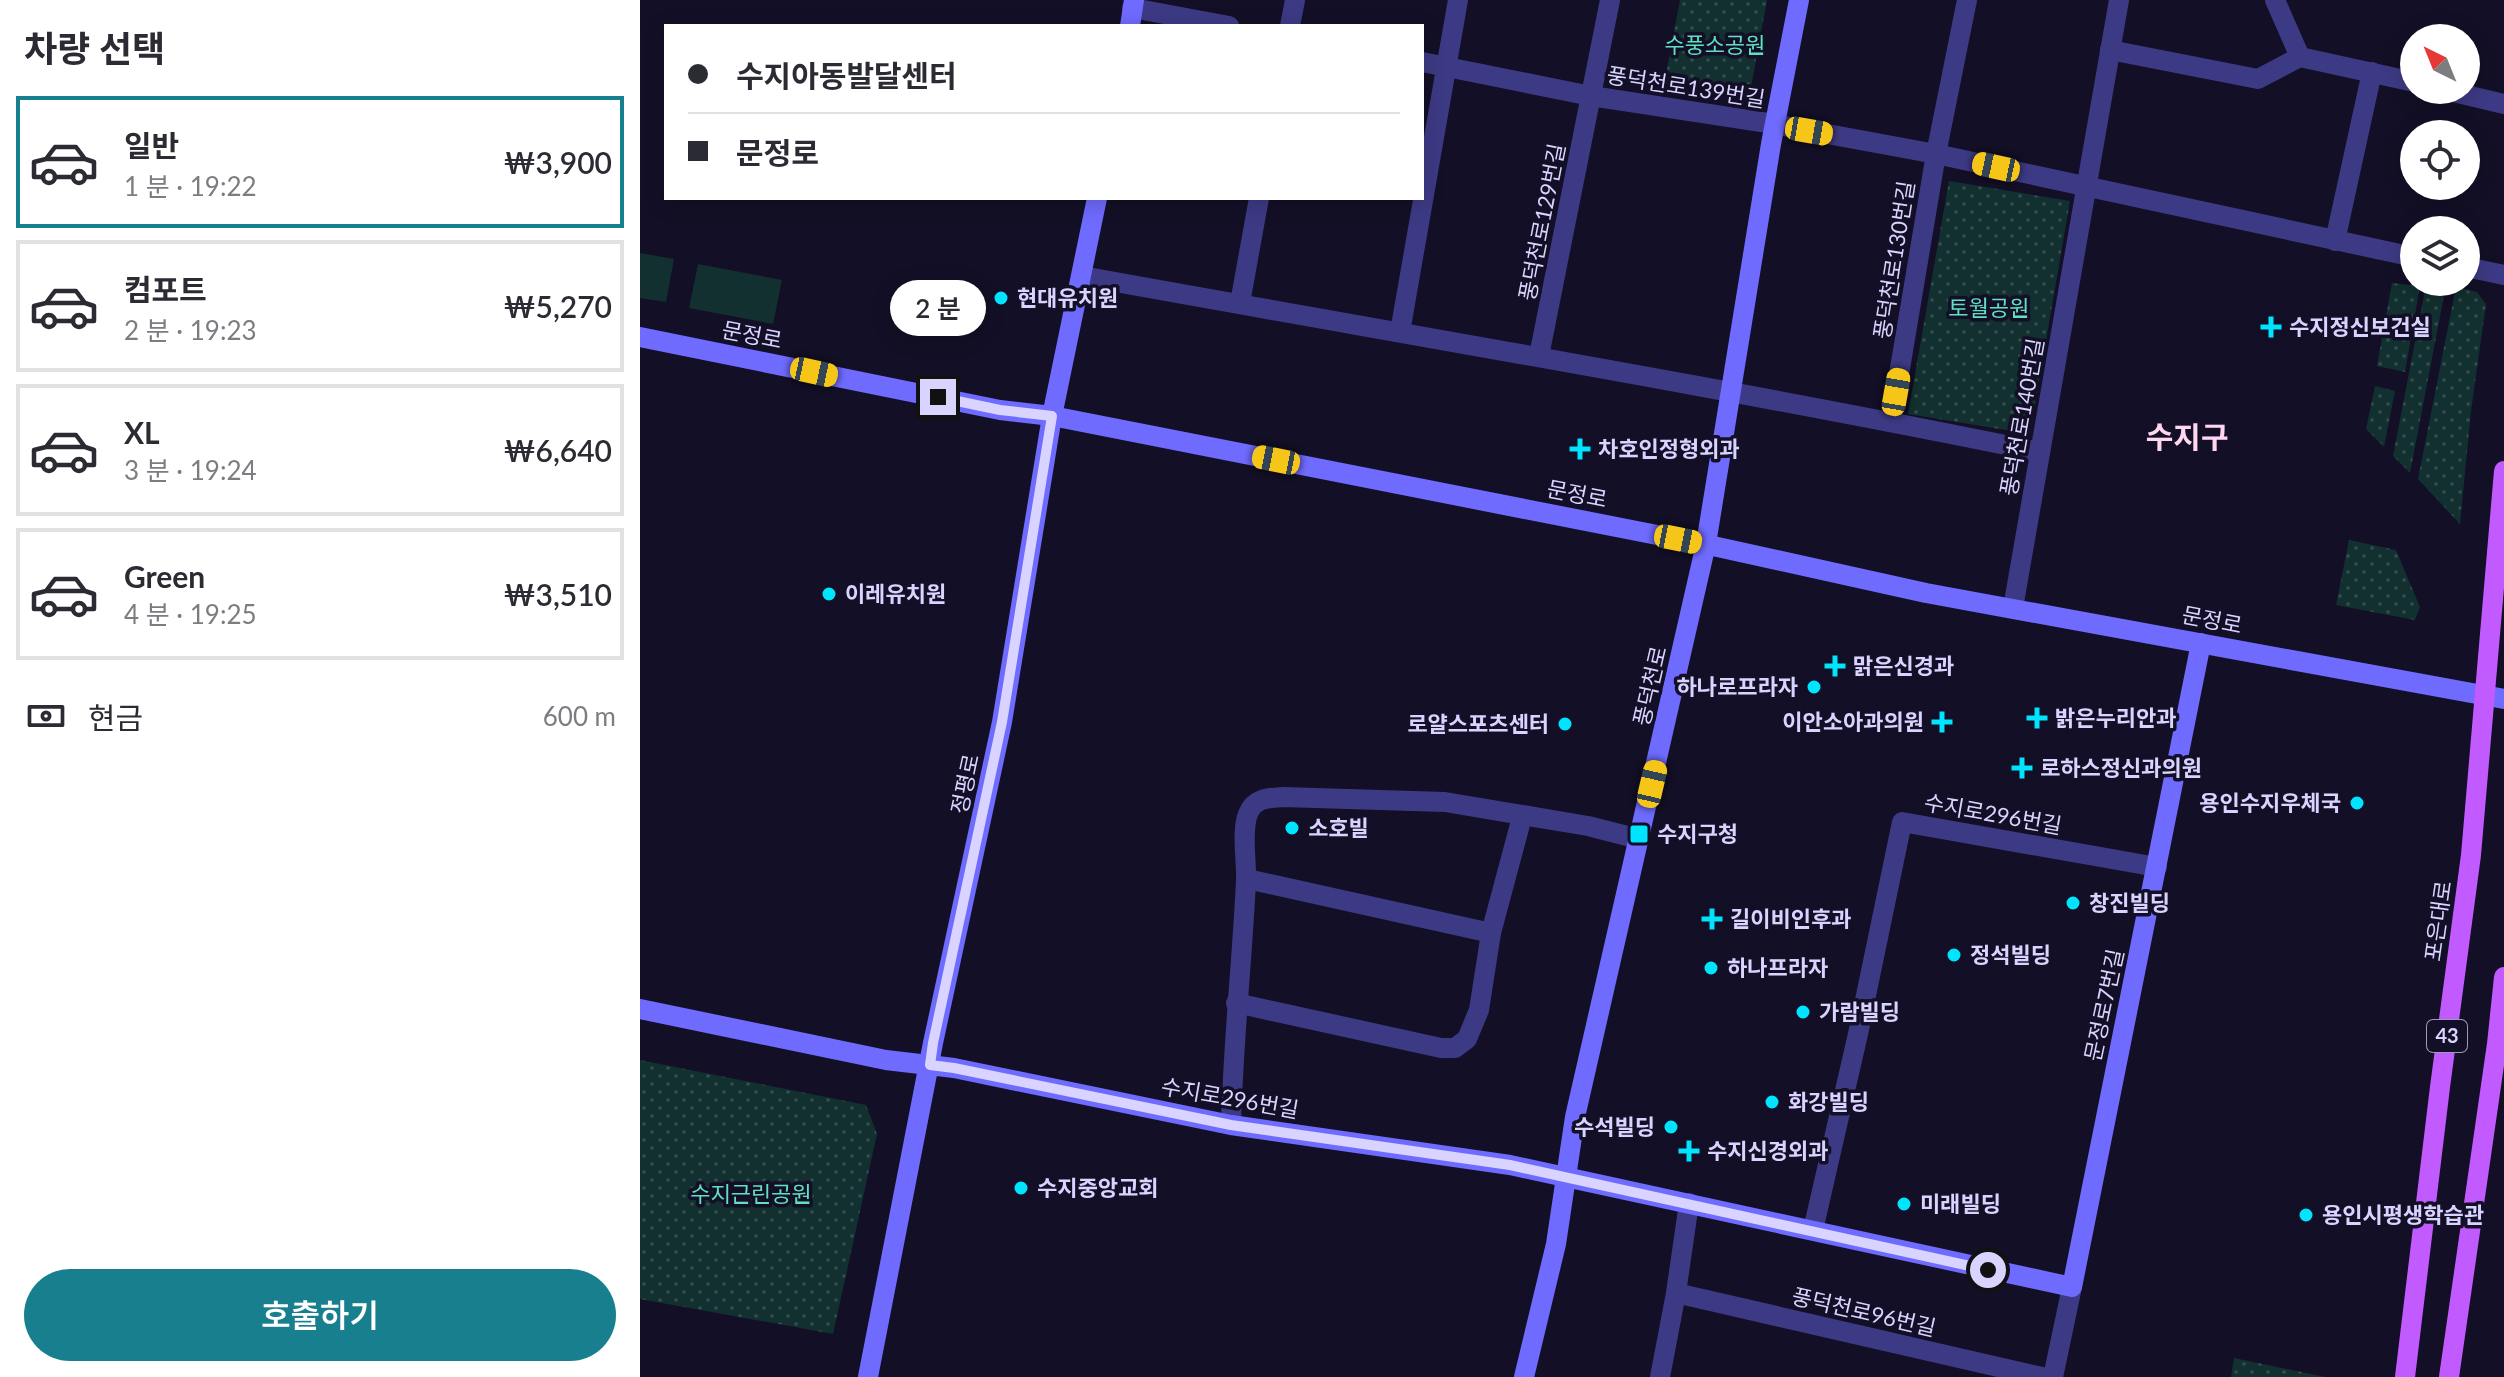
<!DOCTYPE html>
<html lang="ko">
<head>
<meta charset="utf-8">
<style>
	:root { --surface:#fff; --page:#f7f7f7; --text:#2b2b33; --muted:#7c7c81; --line:#e1e1e2; --accent:#187f8f }
	body { margin:0; font-family:Lato,"Noto Sans KR",sans-serif; background:var(--page); color:var(--text); height:100vh; display:flex; flex-direction:column; font-size:30px; white-space:nowrap }
	* { box-sizing:border-box; margin:0 }
	p { font-size:26px; color:var(--muted) }
	.icon { flex:none; width:44px; height:44px; fill:none; stroke:currentColor; stroke-width:2; stroke-linecap:round; stroke-linejoin:round }
	.map { position:relative; flex:1; overflow:hidden }
	.sheet { display:flex; flex-direction:column; background:var(--surface); width:640px }
	.sheet>* { flex:none }
	.guide { position:absolute; left:24px; top:24px; width:760px; height:176px; border-radius:0px; box-shadow:0 4px 20px #0003; display:grid; align-content:center; height:176px; padding:0 24px; background:var(--surface) }
	.needle { width:52px; rotate:317deg }
	.fabs { position:absolute; left:1760px; top:24px; display:grid; gap:16px }
	.fabs a { display:grid; place-items:center; width:80px; height:80px; border-radius:50%; background:var(--surface); box-shadow:0 4px 20px #0003; font-size:40px }
	.end { position:absolute; width:36px; height:36px; margin:-18px; border:10px solid #d9d4ff; background:#111; box-shadow:0 0 0 4px #111 }
	.from { border-radius:50% }
	.bubble { position:absolute; height:56px; border-radius:28px; background:var(--surface); box-shadow:0 4px 20px #0003; font-size:26px; font-weight:600; line-height:56px; text-align:center }
	.car { position:absolute; width:24px; height:48px; margin:-24px -12px; border-radius:10px; box-shadow:0 0 6px 2px #0007; background:linear-gradient(#f5c518 24%,#345 0 40%,#f5c518 0 76%,#345 0 86%,#f5c518 0) }
	.guide b { display:flex; align-items:center; gap:28px; height:76px; font-size:30px }
	.guide b+b { border-top:2px solid var(--line) }
	.guide i { width:20px; height:20px; background:var(--text) }
	ul { padding:0; list-style:none }
	li { display:flex; align-items:center; gap:24px; height:132px; margin:0 16px 12px; padding:0 8px; border:4px solid var(--line); border-radius:0px }
	li div { flex:1 }
	li b { display:block; font-size:30px }
	li em { font-style:normal; font-weight:600 }
	li.on { border-color:var(--accent) }
	li>.icon { width:72px; height:72px; stroke-width:1.5 }
	h2 { padding:0 24px; font-size:36px; line-height:96px }
	.pay { display:flex; align-items:center; gap:20px; height:88px; padding:0 24px; font-size:30px }
	.pay p { margin-inline-start:auto }
	.cta { display:flex; gap:16px; margin-top:auto; padding:16px 24px }
	.cta a { flex:1; height:92px; border-radius:48px; background:var(--accent); color:#fff; font-size:32px; font-weight:600; line-height:92px; text-align:center }
	main { display:flex; flex:1; min-height:0 }
	.map>svg:first-child { display:block }
	.green { fill:url(#green-dots) }
	.pitch { fill:#12302f }
	.lines { fill:none; stroke-linecap:round; stroke-linejoin:round }
	.street { stroke:#3d3a85; stroke-width:20 }
	.secondary { stroke:#6f6bff; stroke-width:20 }
	.primary { stroke:#c25bff; stroke-width:20 }
	.route { stroke:#d9d4ff; stroke-width:10 }
	.poi-dot { fill:#00e5ff; stroke:#130f26; stroke-width:3 }
	.labels { text-anchor:middle; stroke-width:7; stroke-linejoin:round; paint-order:stroke }
	.shield { fill:#130f26; stroke:#9e99be; stroke-width:2 }
	.shield-label { font-size:20px; font-weight:bold; fill:#d9d4ff }
	.park-label { font-size:22px; fill:#5fe0c0; stroke:#130f26 }
	.street-label { font-size:22px; fill:#d9d4ff; stroke:#130f26 }
	.poi-label { font-size:22px; font-weight:bold; fill:#d9d4ff; stroke:#130f26; text-anchor:start }
	.district-label { font-size:30px; font-weight:bold; fill:#ffd6f0; stroke:#130f26 }
</style>
</head>
<body>
<main>
<section class="sheet">
<h2>차량 선택</h2>
<ul>
<li class="on"><svg class="icon" aria-label="car" viewBox="0 0 24 24"><path d="M5 17H2v-5l4-1 3-4h7l3 4 3 1v5h-3M9 17h6M6 11h13"/><circle cx="7" cy="17" r="2"/><circle cx="17" cy="17" r="2"/></svg><div><b>일반</b><p>1 분 · 19:22</p></div><em>₩3,900</em></li>
<li><svg class="icon" aria-label="car" viewBox="0 0 24 24"><path d="M5 17H2v-5l4-1 3-4h7l3 4 3 1v5h-3M9 17h6M6 11h13"/><circle cx="7" cy="17" r="2"/><circle cx="17" cy="17" r="2"/></svg><div><b>컴포트</b><p>2 분 · 19:23</p></div><em>₩5,270</em></li>
<li><svg class="icon" aria-label="car" viewBox="0 0 24 24"><path d="M5 17H2v-5l4-1 3-4h7l3 4 3 1v5h-3M9 17h6M6 11h13"/><circle cx="7" cy="17" r="2"/><circle cx="17" cy="17" r="2"/></svg><div><b>XL</b><p>3 분 · 19:24</p></div><em>₩6,640</em></li>
<li><svg class="icon" aria-label="car" viewBox="0 0 24 24"><path d="M5 17H2v-5l4-1 3-4h7l3 4 3 1v5h-3M9 17h6M6 11h13"/><circle cx="7" cy="17" r="2"/><circle cx="17" cy="17" r="2"/></svg><div><b>Green</b><p>4 분 · 19:25</p></div><em>₩3,510</em></li>
</ul>
<div class="pay"><svg class="icon" aria-label="cash" viewBox="0 0 24 24"><path d="M3 7h18v10H3z"/><circle cx="12" cy="12" r="2"/></svg>현금<p>600 m</p></div>
<div class="cta"><a>호출하기</a></div>
</section>
<div class="map">
<svg width="1864" height="1377" viewBox="0 0 1864 1377">
	<defs>
		<pattern id="green-dots" width="8" height="8" patternUnits="userSpaceOnUse" patternTransform="scale(2)"><rect width="8" height="8" fill="#12302f"/><path d="M2 2h.1M6 6h.1" fill="none" stroke="#344d4e" stroke-width="1.8" stroke-linecap="round"/></pattern>
	</defs>
	<rect width="100%" height="100%" fill="#130f26"/>
	<!-- green -->
	<g class="green">
		<polygon points="1040,0 1127,0 1111,87 1100,94 1025,80"/>
		<polygon points="1309,181 1430,201 1390,434 1268,414"/>
		<polygon points="1752,283 1780,286 1765,372 1737,366"/>
		<polygon points="1800,285 1806,285 1770,473 1753,456 1785,290"/>
		<polygon points="1816,287 1837,292 1846,304 1831,411 1820,524 1778,479"/>
		<polygon points="1735,386 1755,391 1744,447 1726,429"/>
		<polygon points="1709,540 1756,550 1780,607 1775,620 1696,605"/>
		<polygon points="0,1060 226,1105 237,1134 193,1334 0,1299"/>
		<polygon points="1594,1358 1685,1377 1591,1377"/>
	</g>
	<!-- pitch -->
	<g class="pitch">
		<polygon points="0,253 34,259 26,302 0,298"/>
		<polygon points="58,264 142,280 133,324 49,308"/>
	</g>
	<g class="lines">
		<!-- street -->
		<g class="street">
			<polyline points="1635,0 1660,57 1774,82"/>
			<polyline points="492,8 589,26"/>
			<polyline points="650,26 655,0"/>
			<polyline points="1470,50 1618,79 1660,57"/>
			<polyline points="782,62 951,96 1128,123 1296,154 1774,257"/>
			<polyline points="1805,90 1864,104"/>
			<polyline points="1695,241 1732,72"/>
			<polyline points="1826,267 1864,275"/>
			<path d="M442,276C762,334 1082,387 1400,452"/>
			<polyline points="600,303 619,198"/>
			<polyline points="760,332 818,0"/>
			<polyline points="899,356 970,0"/>
			<polyline points="1251,422 1296,154 1327,0"/>
			<polyline points="1373,608 1479,0"/>
			<polyline points="607,879 851,933"/>
			<polyline points="596,1003 801,1048 815,1048 827,1039 839,1010 851,933 882,817"/>
			<path d="M591,1125C593,1044 602,963 606,881C607,863 601,831 608,814C614,798 628,798 643,797L805,802L948,826L999,839"/>
			<polyline points="1173,1230 1218,1034 1262,822 1517,867"/>
			<polyline points="1036,1293 1402,1377"/>
			<polyline points="1020,1377 1036,1293 1049,1203"/>
			<polyline points="1413,1377 1432,1287"/>
		</g>
		<!-- secondary -->
		<g class="secondary">
			<polyline points="490,26 494,0"/>
			<polyline points="0,337 360,410 412,416 1073,546 1286,593 1864,699"/>
			<polyline points="0,1009 246,1060 314,1068 591,1125 870,1165 1432,1287 1561,643"/>
			<polyline points="228,1377 293,1043 362,722 412,416 457,198"/>
			<polyline points="884,1377 916,1244 935,1117 1066,544 1131,144 1159,0"/>
		</g>
		<!-- primary -->
		<g class="primary">
			<polyline points="1765,1377 1800,1087 1831,855 1864,471"/>
			<polyline points="1809,1377 1857,1044 1864,977"/>
		</g>
	</g>
	<g class="lines">
		<!-- route -->
		<polyline class="route" points="298,397 360,410 412,416 362,722 293,1043 290,1065 314,1068 591,1125 870,1165 1348,1270"/>
	</g>
	<!-- markers -->
	<g class="poi-dot">
		<circle cx="361" cy="298" r="8"/>
		<path d="M1627 315h8v8h8v8h-8v8h-8v-8h-8v-8h8z"/>
		<path d="M936 437h8v8h8v8h-8v8h-8v-8h-8v-8h8z"/>
		<circle cx="189" cy="594" r="8"/>
		<path d="M1191 654h8v8h8v8h-8v8h-8v-8h-8v-8h8z"/>
		<circle cx="1174" cy="687" r="8"/>
		<path d="M1393 706h8v8h8v8h-8v8h-8v-8h-8v-8h8z"/>
		<path d="M1298 710h8v8h8v8h-8v8h-8v-8h-8v-8h8z"/>
		<circle cx="925" cy="724" r="8"/>
		<path d="M1378 756h8v8h8v8h-8v8h-8v-8h-8v-8h8z"/>
		<circle cx="1717" cy="803" r="8"/>
		<circle cx="652" cy="828" r="8"/>
		<rect x="989" y="824" width="20" height="20" rx="4"/>
		<circle cx="1433" cy="903" r="8"/>
		<path d="M1068 907h8v8h8v8h-8v8h-8v-8h-8v-8h8z"/>
		<circle cx="1314" cy="955" r="8"/>
		<circle cx="1071" cy="968" r="8"/>
		<circle cx="1163" cy="1012" r="8"/>
		<circle cx="1132" cy="1102" r="8"/>
		<circle cx="1031" cy="1127" r="8"/>
		<path d="M1045 1139h8v8h8v8h-8v8h-8v-8h-8v-8h8z"/>
		<circle cx="381" cy="1188" r="8"/>
		<circle cx="1264" cy="1204" r="8"/>
		<circle cx="1666" cy="1215" r="8"/>
	</g>
	<g class="labels">
		<!-- shield labels -->
		<rect class="shield" x="1787" y="1020" width="40" height="32" rx="6"/>
		<g class="shield-label">
			<text x="1807" y="1043">43</text>
		</g>
		<!-- park labels -->
		<g class="park-label">
			<text x="1075" y="53">수풍소공원</text>
			<text x="1349" y="316">토월공원</text>
			<text x="111" y="1202">수지근린공원</text>
		</g>
		<!-- street labels -->
		<g class="street-label">
			<text transform="translate(1046 87) rotate(9)" y="8">풍덕천로139번길</text>
			<text transform="translate(902 222) rotate(-79)" y="8">풍덕천로129번길</text>
			<text transform="translate(1254 260) rotate(-81)" y="8">풍덕천로130번길</text>
			<text transform="translate(112 335) rotate(11)" y="8">문정로</text>
			<text transform="translate(1382 417) rotate(-80)" y="8">풍덕천로140번길</text>
			<text transform="translate(937 494) rotate(11)" y="8">문정로</text>
			<text transform="translate(1572 620) rotate(11)" y="8">문정로</text>
			<text transform="translate(1010 686) rotate(-77)" y="8">풍덕천로</text>
			<text transform="translate(325 784) rotate(-78)" y="8">정평로</text>
			<text transform="translate(1353 814) rotate(10)" y="8">수지로296번길</text>
			<text transform="translate(1798 921) rotate(-82)" y="8">포은대로</text>
			<text transform="translate(1464 1005) rotate(-78)" y="8">문정로7번길</text>
			<text transform="translate(590 1098) rotate(10)" y="8">수지로296번길</text>
			<text transform="translate(1224 1312) rotate(13)" y="8">풍덕천로96번길</text>
		</g>
		<!-- poi labels -->
		<g class="poi-label">
			<text x="377" y="306">현대유치원</text>
			<text x="1649" y="335">수지정신보건실</text>
			<text x="958" y="457">차호인정형외과</text>
			<text x="205" y="602">이레유치원</text>
			<text x="1213" y="674">맑은신경과</text>
			<text x="1158" y="695" text-anchor="end">하나로프라자</text>
			<text x="1415" y="726">밝은누리안과</text>
			<text x="1284" y="730" text-anchor="end">이안소아과의원</text>
			<text x="909" y="732" text-anchor="end">로얄스포츠센터</text>
			<text x="1400" y="776">로하스정신과의원</text>
			<text x="1701" y="811" text-anchor="end">용인수지우체국</text>
			<text x="668" y="836">소호빌</text>
			<text x="1017" y="842">수지구청</text>
			<text x="1449" y="911">창진빌딩</text>
			<text x="1090" y="927">길이비인후과</text>
			<text x="1330" y="963">정석빌딩</text>
			<text x="1087" y="976">하나프라자</text>
			<text x="1179" y="1020">가람빌딩</text>
			<text x="1148" y="1110">화강빌딩</text>
			<text x="1015" y="1135" text-anchor="end">수석빌딩</text>
			<text x="1067" y="1159">수지신경외과</text>
			<text x="397" y="1196">수지중앙교회</text>
			<text x="1280" y="1212">미래빌딩</text>
			<text x="1682" y="1223">용인시평생학습관</text>
		</g>
		<!-- district labels -->
		<g class="district-label">
			<text x="1547" y="448">수지구</text>
		</g>
	</g>
</svg>
<div class="fabs">
<a><svg class="needle" viewBox="-14 -14 28 28"><path d="M0-13l5 13h-10z" fill="#e53935"/><path d="M0 13l5-13h-10z" fill="#7c7c81"/></svg></a>
<a><svg class="icon" aria-label="locate" viewBox="0 0 24 24"><circle cx="12" cy="12" r="6"/><path d="M12 2v4M12 18v4M2 12h4M18 12h4"/></svg></a>
<a><svg class="icon" aria-label="layers" viewBox="0 0 24 24"><path d="M12 4l9 5-9 5-9-5zM3 14l9 5 9-5"/></svg></a>
</div>
<i class="end from" style="left:1348px;top:1270px"></i>
<i class="end" style="left:298px;top:397px"></i>
<div class="bubble" style="left:250px;top:280px;width:96px">2 분</div>
<i class="car" style="left:1169px;top:131px;rotate:100deg"></i>
<i class="car" style="left:1356px;top:167px;rotate:282deg"></i>
<i class="car" style="left:174px;top:372px;rotate:102deg"></i>
<i class="car" style="left:1256px;top:392px;rotate:10deg"></i>
<i class="car" style="left:636px;top:460px;rotate:281deg"></i>
<i class="car" style="left:1038px;top:539px;rotate:101deg"></i>
<i class="car" style="left:1012px;top:784px;rotate:13deg"></i>
<div class="guide">
<b><i class="from"></i>수지아동발달센터</b>
<b><i></i>문정로</b>
</div>
</div>
</main>
</body>
</html>
